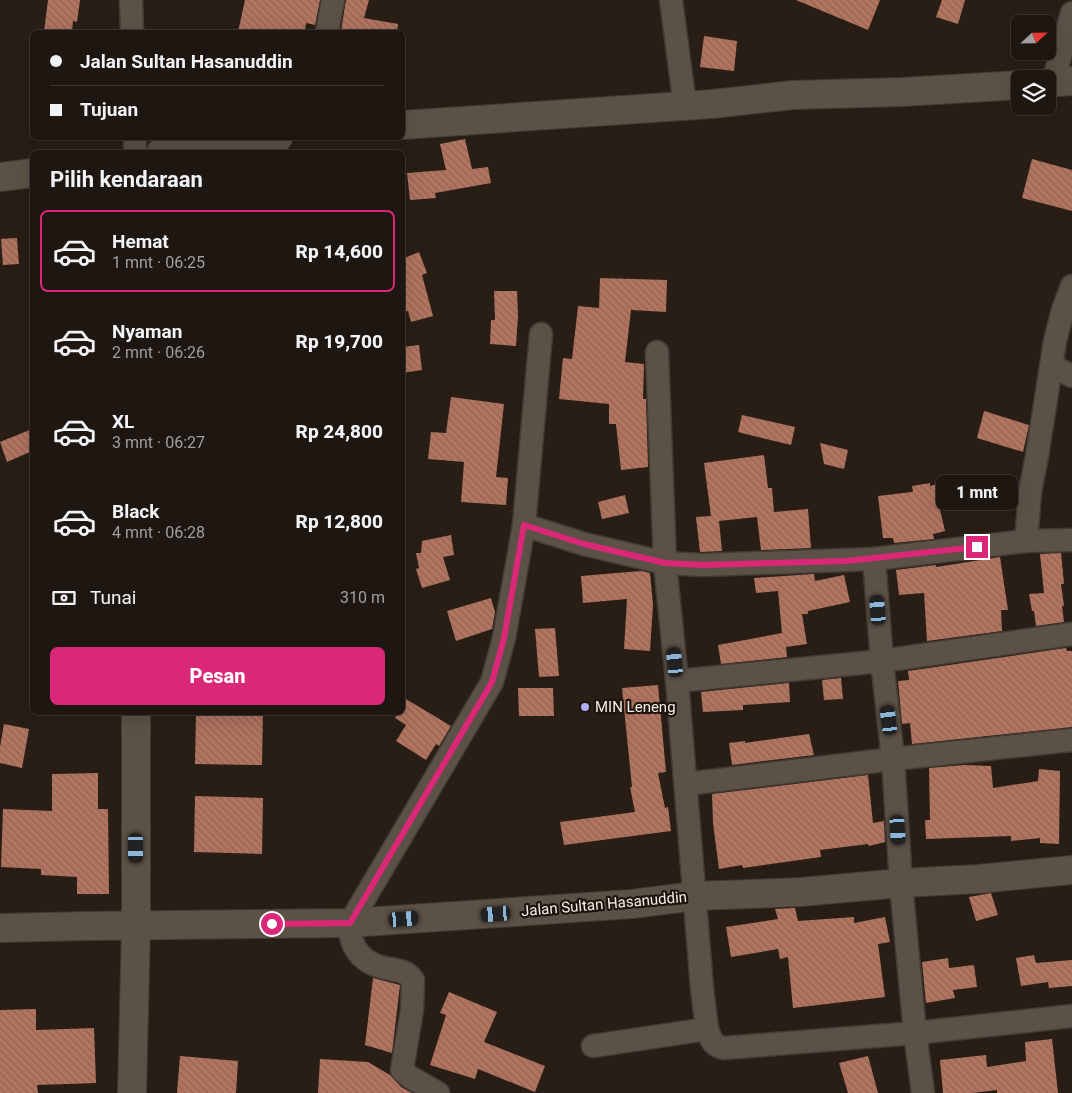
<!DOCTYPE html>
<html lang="id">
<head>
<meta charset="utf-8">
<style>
	:root { --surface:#1e1610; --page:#261f19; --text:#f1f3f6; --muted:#a19f9f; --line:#3c3530; --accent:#db2777 }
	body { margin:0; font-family:Roboto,sans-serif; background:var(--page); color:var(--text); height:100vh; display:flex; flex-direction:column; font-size:19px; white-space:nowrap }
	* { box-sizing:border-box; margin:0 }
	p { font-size:16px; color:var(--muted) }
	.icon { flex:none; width:28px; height:28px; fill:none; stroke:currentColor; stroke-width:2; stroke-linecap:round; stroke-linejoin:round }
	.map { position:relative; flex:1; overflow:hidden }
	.drawer { position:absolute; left:30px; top:150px; width:375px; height:565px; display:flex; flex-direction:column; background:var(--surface); border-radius:8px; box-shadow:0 5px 20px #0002,0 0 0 1px var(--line) }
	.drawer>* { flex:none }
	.top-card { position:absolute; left:30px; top:30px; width:375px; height:110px; border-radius:8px; box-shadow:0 5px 20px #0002,0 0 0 1px var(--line); display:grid; align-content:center; height:110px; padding:0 20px; background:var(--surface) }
	.needle { width:32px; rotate:68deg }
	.buttons { position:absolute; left:1011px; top:15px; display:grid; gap:10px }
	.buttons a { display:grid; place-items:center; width:45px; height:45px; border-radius:8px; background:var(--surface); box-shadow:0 5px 20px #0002,0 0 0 1px var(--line); font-size:25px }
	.end { position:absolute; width:22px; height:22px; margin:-11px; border:6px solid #db2777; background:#fff; box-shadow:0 0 0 2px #fff }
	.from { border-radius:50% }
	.bubble { position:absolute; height:35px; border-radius:8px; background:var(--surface); box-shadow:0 5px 20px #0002,0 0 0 1px var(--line); font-size:16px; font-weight:800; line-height:35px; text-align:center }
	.car { position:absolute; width:15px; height:30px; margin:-15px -8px; border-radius:6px; box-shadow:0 0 4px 1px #0007; background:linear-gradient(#222 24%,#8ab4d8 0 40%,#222 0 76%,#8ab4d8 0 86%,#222 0) }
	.top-card b { display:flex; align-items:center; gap:18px; height:48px; font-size:19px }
	.top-card b+b { border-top:1px solid var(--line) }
	.top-card i { width:12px; height:12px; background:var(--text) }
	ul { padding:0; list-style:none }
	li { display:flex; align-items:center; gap:15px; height:82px; margin:0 10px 8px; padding:0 10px; border:2px solid transparent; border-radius:8px }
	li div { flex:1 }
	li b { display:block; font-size:19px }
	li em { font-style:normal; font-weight:800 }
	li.selected { border-color:var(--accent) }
	li>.icon { width:45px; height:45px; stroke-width:1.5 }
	h2 { padding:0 20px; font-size:22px; line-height:60px }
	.pay { display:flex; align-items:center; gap:12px; height:55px; padding:0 20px; font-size:19px }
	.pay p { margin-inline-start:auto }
	.primary-button { display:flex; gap:10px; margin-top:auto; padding:10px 20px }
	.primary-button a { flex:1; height:58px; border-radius:8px; background:var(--accent); color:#fff; font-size:20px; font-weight:800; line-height:58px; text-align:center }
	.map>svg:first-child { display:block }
	.building { fill:url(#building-back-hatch) }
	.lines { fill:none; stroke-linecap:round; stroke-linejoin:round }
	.minor-casing { stroke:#423b35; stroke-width:25 }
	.tertiary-casing { stroke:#423b35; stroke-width:30 }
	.secondary-casing { stroke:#423b35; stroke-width:30 }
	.minor { stroke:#5c5146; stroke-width:22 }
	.tertiary { stroke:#5c5146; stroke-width:28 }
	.secondary { stroke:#5c5146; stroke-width:28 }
	.route { stroke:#db2777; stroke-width:6 }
	.poi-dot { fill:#afaefa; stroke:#1e150c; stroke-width:2 }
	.labels { text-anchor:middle; stroke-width:4.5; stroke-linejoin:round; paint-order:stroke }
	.poi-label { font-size:15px; fill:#f5eee8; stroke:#1e150c; text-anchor:start }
	.street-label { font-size:15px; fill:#f5eee8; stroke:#1e150c }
</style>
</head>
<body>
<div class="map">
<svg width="1072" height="1093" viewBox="0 0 1072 1093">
	<defs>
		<pattern id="building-back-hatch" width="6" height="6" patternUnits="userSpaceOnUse" patternTransform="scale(1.25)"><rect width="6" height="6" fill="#b3745f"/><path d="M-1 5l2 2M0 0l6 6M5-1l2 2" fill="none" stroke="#8e6456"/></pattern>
	</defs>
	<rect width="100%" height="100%" fill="#281e15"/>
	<!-- building -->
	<g class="building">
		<polygon points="48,0 80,0 77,22 73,21 72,32 44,32"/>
		<polygon points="245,0 320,0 315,25 306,23 305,32 238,32"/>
		<polygon points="346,0 369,0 364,18 398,24 397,32 341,31"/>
		<polygon points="796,0 880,0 868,30"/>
		<polygon points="942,0 965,0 958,24 936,17"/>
		<polygon points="704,36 737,41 734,71 700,67"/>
		<polygon points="465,139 472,169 488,167 491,183 435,193 436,198 410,200 407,173 446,170 440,144"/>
		<polygon points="1032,159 1072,170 1072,211 1022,198"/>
		<polygon points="17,238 19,264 3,265 1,239"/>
		<polygon points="419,252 427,273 422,275 433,316 411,322 408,311 402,312 402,259"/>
		<polygon points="600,278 667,280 666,312 631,310 625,362 644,364 643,399 646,399 648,467 621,470 616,424 609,424 609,404 559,399 563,358 572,359 578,306 599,308"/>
		<polygon points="494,291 517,291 518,315 516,346 490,344 491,320 495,320"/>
		<polygon points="419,345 422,370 402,373 402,347"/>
		<polygon points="451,397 504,404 496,477 508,478 506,505 461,502 464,462 428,459 431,432 446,433"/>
		<polygon points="984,411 1029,425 1023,452 977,438"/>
		<polygon points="742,415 795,427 791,445 738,432"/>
		<polygon points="32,429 32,451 7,462 0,442"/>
		<polygon points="820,443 848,450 844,469 824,464"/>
		<polygon points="764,455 768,488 772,488 774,512 808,509 811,548 761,550 757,517 719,521 722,551 700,552 696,517 711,516 704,463"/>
		<polygon points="948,481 948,484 977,484 976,503 938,501 945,531 933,534 934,539 894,543 893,538 883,538 878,496 912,492 913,491 912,486 930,483 930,486"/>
		<polygon points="625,495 629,513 602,519 598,502"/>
		<polygon points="451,535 454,555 443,557 450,580 422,588 416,569 419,568 416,553 421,553 422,541"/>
		<polygon points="1061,553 1064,584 1061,584 1064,606 1062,606 1064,622 1036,626 1034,611 1032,611 1029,594 1044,593 1040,554"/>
		<polygon points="1000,557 1008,610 1001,610 1002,631 927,641 924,593 899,595 896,570 936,565 936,567"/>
		<polygon points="641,571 650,573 653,605 650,651 624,649 627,599 583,603 581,576"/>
		<polygon points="814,574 815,581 844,575 850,602 808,611 808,614 802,614 807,644 786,647 787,657 721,664 718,645 782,633 778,591 756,593 754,578"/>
		<polygon points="491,598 495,612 492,629 456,641 447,611"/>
		<polygon points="555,628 559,676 539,677 535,629"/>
		<polygon points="1066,648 1067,651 1072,651 1072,727 912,744 910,723 902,724 898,681 909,680 908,671"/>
		<polygon points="841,678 843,699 824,700 822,680"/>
		<polygon points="789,683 790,702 743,705 743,710 703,712 701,692"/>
		<polygon points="658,685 666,772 658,773 665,808 668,807 671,831 564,845 560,822 635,812 630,787 632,787 622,688"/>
		<polygon points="518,688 553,688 554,716 519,716"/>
		<polygon points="406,699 451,726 439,746 436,744 426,760 396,741 406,725 395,718 398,712 402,712 402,705"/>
		<polygon points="196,712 263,712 262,765 195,764"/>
		<polygon points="4,724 29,729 22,768 0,763 0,747"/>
		<polygon points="809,734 814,755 732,765 729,743 745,741 745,743"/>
		<polygon points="964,765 991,766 993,788 1038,781 1039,769 1060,771 1059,844 1040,843 1040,838 1011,841 1011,836 926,839 925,820 930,820 929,768"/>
		<polygon points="98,773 98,809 108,809 109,894 77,894 77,877 41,875 41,869 1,867 3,809 52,811 52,774"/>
		<polygon points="868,775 873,823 884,821 885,842 869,846 868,844 820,850 821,857 743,868 742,865 719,869 713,823 712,794"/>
		<polygon points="195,796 263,798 262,854 194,852"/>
		<polygon points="991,893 998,915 976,921 969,897"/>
		<polygon points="795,908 798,921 854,917 854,923 885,917 890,942 878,944 885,997 793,1008 788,957 780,959 778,949 731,957 726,927 778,919 775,909"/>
		<polygon points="1034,955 1036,963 1072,960 1072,986 1049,988 1048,982 1021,986 1016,958"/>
		<polygon points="948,958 949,968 974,965 977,987 953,990 955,998 926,1003 922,962"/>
		<polygon points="373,978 400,985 392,1053 365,1045"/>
		<polygon points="449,992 497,1012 484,1042 545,1066 535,1092 478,1069 475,1079 430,1065 446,1015 440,1013"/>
		<polygon points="36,1009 36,1030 94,1028 96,1083 37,1085 38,1093 0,1093 0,1010"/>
		<polygon points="1052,1039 1058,1093 997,1093 997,1090 972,1093 943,1093 940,1060 986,1055 987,1067 1026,1061 1025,1042"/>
		<polygon points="180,1056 238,1061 236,1093 177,1093"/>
		<polygon points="868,1056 878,1093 848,1093 839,1063"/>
		<polygon points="320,1059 368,1062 390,1075 401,1087 412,1093 318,1093"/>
	</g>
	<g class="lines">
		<!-- minor casing -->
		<g class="minor-casing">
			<g id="minor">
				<polyline points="131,0 132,32"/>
				<polyline points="671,0 685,106"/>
				<polyline points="327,32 333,0"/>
				<polyline points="1053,82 1072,13"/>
				<polyline points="135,138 135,152"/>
				<polyline points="541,334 524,525 584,544 665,563 677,681 702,988 707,1029 593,1046"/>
				<polyline points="657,352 665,563 703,565 874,559"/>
				<polyline points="1052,366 1072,376"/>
				<polyline points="1026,541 1030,492 1037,456 1055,341 1063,310 1072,286"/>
				<polyline points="677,681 882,661 1072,634"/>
				<polyline points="686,784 893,759 1072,740"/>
				<path d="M707,1029C711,1040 713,1046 724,1048L915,1033L1072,1016"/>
				<path d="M438,1093L410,1077L402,1070L412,1010L413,980C406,969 392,970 381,967C359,961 349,944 350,923L492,682L504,638L524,525"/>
				<polyline points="923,1093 915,1033 901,883 893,759 882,661 874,559 1026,541 1072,540"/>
			</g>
		</g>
		<!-- tertiary casing -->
		<g class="tertiary-casing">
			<g id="tertiary">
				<polyline points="1048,83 1072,81"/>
				<polyline points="402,125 712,104 793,95 902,92 1020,85"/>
				<polyline points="161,152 278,138"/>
				<polyline points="0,177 32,173"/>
				<polyline points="132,1093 136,925 136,712"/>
			</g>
		</g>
		<!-- secondary casing -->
		<g class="secondary-casing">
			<polyline id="secondary" points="0,928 88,926 350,923 632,904 695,896 801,892 901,883 978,879 1072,870"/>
		</g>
		<!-- minor -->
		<use href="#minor" class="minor"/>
		<!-- tertiary -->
		<use href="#tertiary" class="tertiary"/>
		<!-- secondary -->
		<use href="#secondary" class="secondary"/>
	</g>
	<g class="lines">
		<!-- route -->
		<polyline class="route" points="272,924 350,923 492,682 504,638 524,525 584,544 665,563 704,565 846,561 977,547"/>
	</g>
	<!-- markers -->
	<circle class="poi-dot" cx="585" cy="707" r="5"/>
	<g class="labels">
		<!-- poi labels -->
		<g class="poi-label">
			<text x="595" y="712">MIN Leneng</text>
		</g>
		<!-- street labels -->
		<g class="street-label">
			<text transform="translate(604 904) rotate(-5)" y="5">Jalan Sultan Hasanuddin</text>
		</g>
	</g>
</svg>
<div class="buttons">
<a><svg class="needle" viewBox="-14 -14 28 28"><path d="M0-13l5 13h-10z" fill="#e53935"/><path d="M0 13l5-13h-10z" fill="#a19f9f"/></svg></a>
<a><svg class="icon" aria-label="layers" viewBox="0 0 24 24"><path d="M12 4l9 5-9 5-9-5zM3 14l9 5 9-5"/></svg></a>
</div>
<i class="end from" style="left:272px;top:924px"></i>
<i class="end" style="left:977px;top:547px"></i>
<div class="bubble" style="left:936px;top:475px;width:82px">1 mnt</div>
<i class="car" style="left:878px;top:610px;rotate:355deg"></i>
<i class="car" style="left:675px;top:662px;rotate:354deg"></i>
<i class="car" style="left:889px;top:720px;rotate:353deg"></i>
<i class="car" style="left:898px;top:830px;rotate:176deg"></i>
<i class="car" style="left:136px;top:848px;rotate:180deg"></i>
<i class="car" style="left:496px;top:914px;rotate:266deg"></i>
<i class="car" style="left:404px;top:919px;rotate:86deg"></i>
<div class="top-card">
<b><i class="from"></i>Jalan Sultan Hasanuddin</b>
<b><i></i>Tujuan</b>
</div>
<section class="drawer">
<h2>Pilih kendaraan</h2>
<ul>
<li class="selected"><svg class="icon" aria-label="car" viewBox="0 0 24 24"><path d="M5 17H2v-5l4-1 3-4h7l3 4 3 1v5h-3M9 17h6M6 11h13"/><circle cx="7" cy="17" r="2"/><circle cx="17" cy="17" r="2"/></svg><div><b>Hemat</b><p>1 mnt · 06:25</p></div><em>Rp 14,600</em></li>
<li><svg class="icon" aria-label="car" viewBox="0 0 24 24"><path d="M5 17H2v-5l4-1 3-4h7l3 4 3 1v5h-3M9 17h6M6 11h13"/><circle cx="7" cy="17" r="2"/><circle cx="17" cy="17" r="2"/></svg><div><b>Nyaman</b><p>2 mnt · 06:26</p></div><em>Rp 19,700</em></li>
<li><svg class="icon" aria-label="car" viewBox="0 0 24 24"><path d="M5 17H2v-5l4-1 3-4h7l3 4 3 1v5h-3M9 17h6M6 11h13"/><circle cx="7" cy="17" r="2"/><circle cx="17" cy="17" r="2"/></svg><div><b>XL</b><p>3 mnt · 06:27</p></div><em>Rp 24,800</em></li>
<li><svg class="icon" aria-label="car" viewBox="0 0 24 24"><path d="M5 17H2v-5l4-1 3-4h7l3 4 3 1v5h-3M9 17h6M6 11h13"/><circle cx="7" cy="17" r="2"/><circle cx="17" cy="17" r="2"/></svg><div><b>Black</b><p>4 mnt · 06:28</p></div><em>Rp 12,800</em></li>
</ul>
<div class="pay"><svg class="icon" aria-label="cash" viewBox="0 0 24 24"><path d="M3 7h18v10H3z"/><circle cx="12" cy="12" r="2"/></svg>Tunai<p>310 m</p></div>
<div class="primary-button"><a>Pesan</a></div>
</section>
</div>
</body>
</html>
